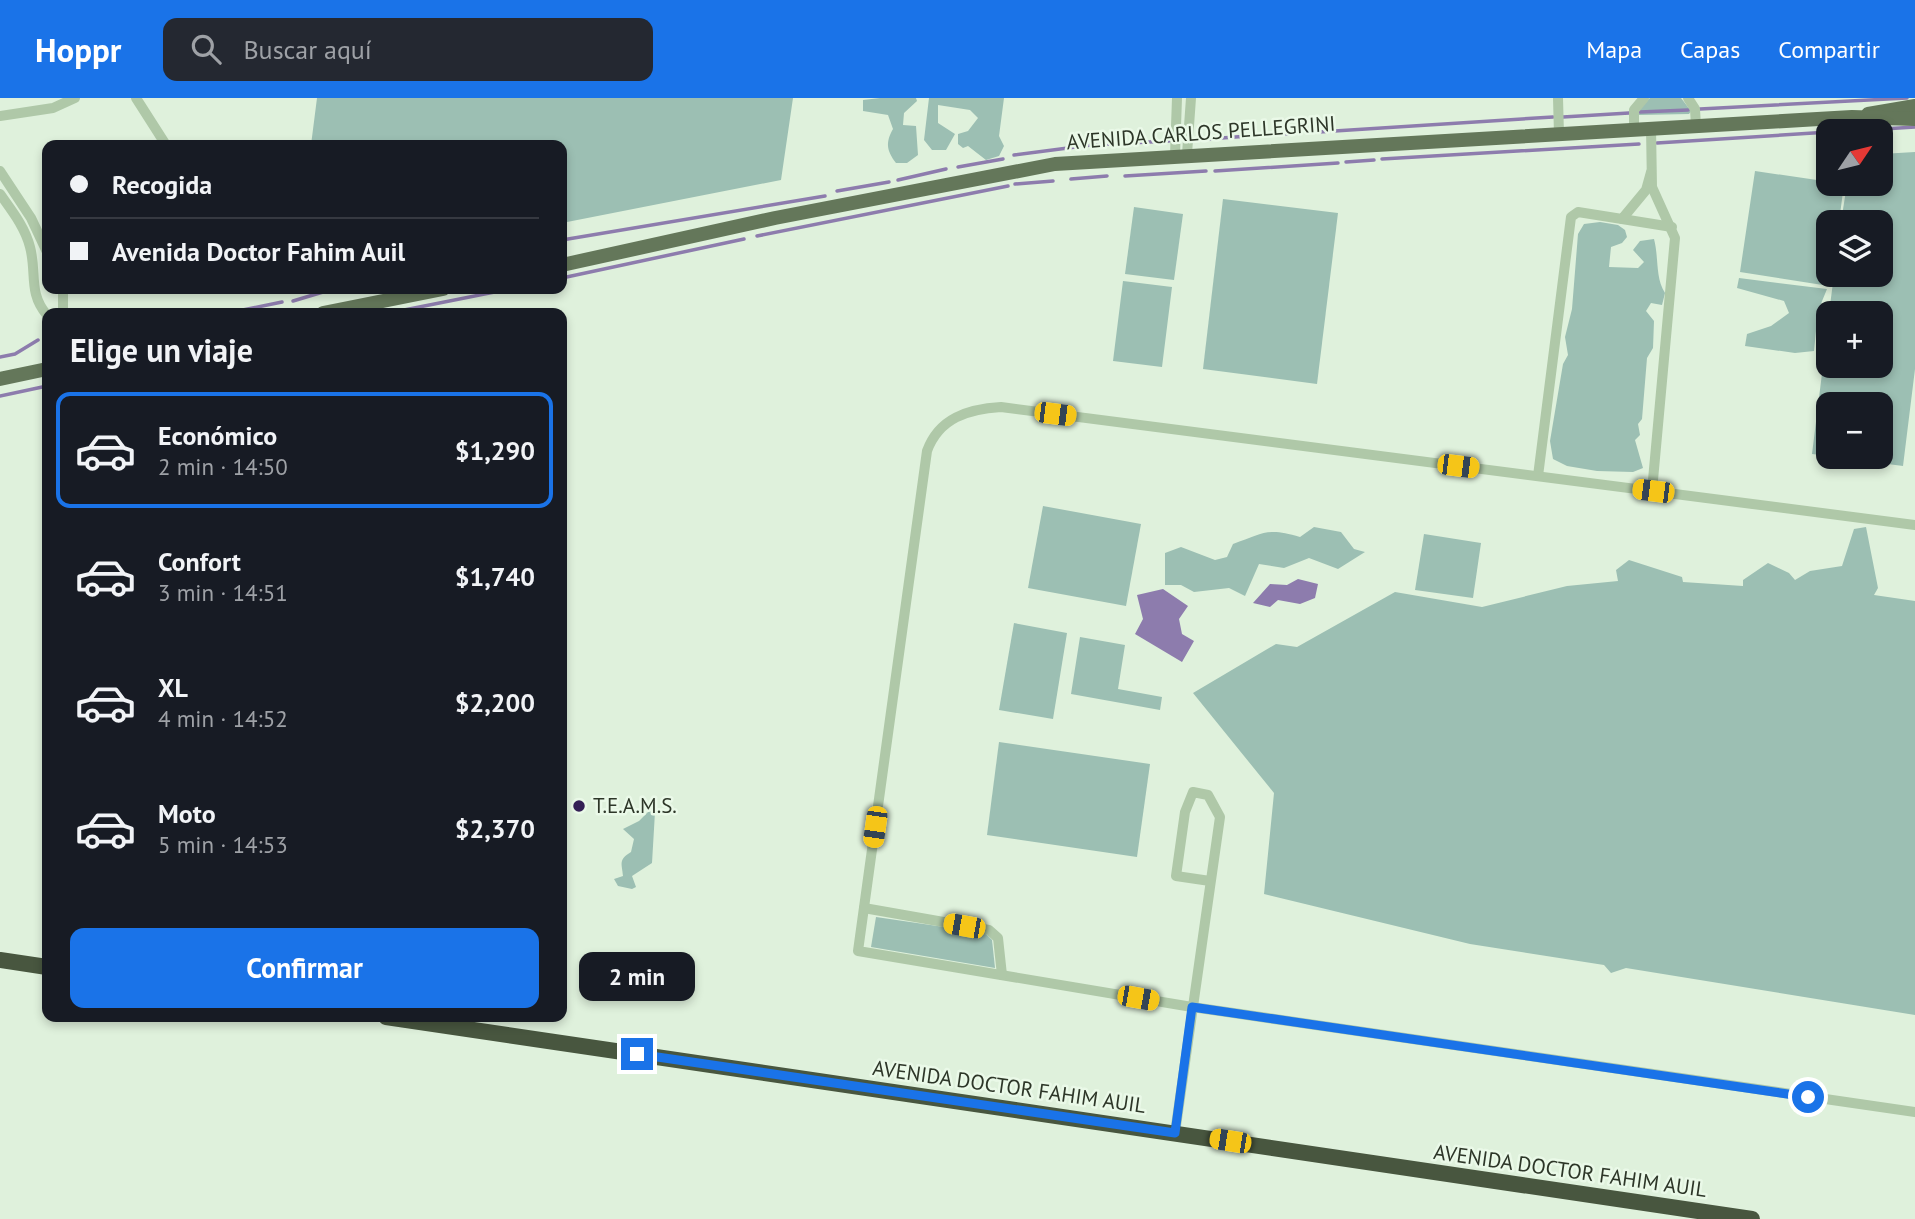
<!DOCTYPE html>
<html lang="es">
<head>
<meta charset="utf-8">
<style>
	:root { --surface:#171b24; --page:#242831; --text:#f1f3f6; --muted:#9ea1a6; --line:#363941; --accent:#1a73e8 }
	body { margin:0; font-family:"PT Sans",sans-serif; background:var(--page); color:var(--text); height:100vh; display:flex; flex-direction:column; font-size:26px; white-space:nowrap }
	* { box-sizing:border-box; margin:0 }
	p { font-size:23px; color:var(--muted) }
	.icon { flex:none; width:38px; height:38px; fill:none; stroke:currentColor; stroke-width:2; stroke-linecap:round; stroke-linejoin:round }
	.map { position:relative; flex:1; overflow:hidden }
	.side { position:absolute; left:42px; top:210px; width:525px; height:714px; display:flex; flex-direction:column; background:var(--surface); border-radius:14px; box-shadow:0 4px 10px #0003 }
	.side>* { flex:none }
	.banner { position:absolute; left:42px; top:42px; width:525px; height:154px; border-radius:14px; box-shadow:0 4px 10px #0003; display:grid; align-content:center; height:154px; padding:0 28px; background:var(--surface) }
	.needle { width:46px; rotate:55deg }
	.fabs { position:absolute; left:1816px; top:21px; display:grid; gap:14px }
	.fabs a { display:grid; place-items:center; width:77px; height:77px; border-radius:14px; background:var(--surface); box-shadow:0 4px 10px #0003; font-size:35px }
	.end { position:absolute; width:32px; height:32px; margin:-16px; border:9px solid #1a73e8; background:#fff; box-shadow:0 0 0 4px #fff }
	.from { border-radius:50% }
	.bubble { position:absolute; height:49px; border-radius:14px; background:var(--surface); box-shadow:0 4px 10px #0003; font-size:23px; font-weight:700; line-height:49px; text-align:center }
	.car { position:absolute; width:21px; height:42px; margin:-21px -10px; border-radius:9px; box-shadow:0 0 5px 2px #0007; background:linear-gradient(#f5c518 24%,#345 0 40%,#f5c518 0 76%,#345 0 86%,#f5c518 0) }
	.banner b { display:flex; align-items:center; gap:24px; height:66px; font-size:26px }
	.banner b+b { border-top:2px solid var(--line) }
	.banner i { width:18px; height:18px; background:var(--text) }
	ul { padding:0; list-style:none }
	li { display:flex; align-items:center; gap:21px; height:116px; margin:0 14px 10px; padding:0 14px; border:4px solid transparent; border-radius:14px }
	li div { flex:1 }
	li b { display:block; font-size:26px }
	li em { font-style:normal; font-weight:700 }
	li.current { border-color:var(--accent) }
	li>.icon { width:63px; height:63px; stroke-width:1.5 }
	h2 { padding:0 28px; font-size:32px; line-height:84px }
	.cta { display:flex; gap:14px; margin-top:auto; padding:14px 28px }
	.cta a { flex:1; height:80px; border-radius:14px; background:var(--accent); color:#fff; font-size:28px; font-weight:700; line-height:80px; text-align:center }
	header { display:flex; align-items:center; gap:42px; box-sizing:border-box; height:98px; padding:0 35px; background:var(--accent); color:#fff }
	header strong { font-size:33px }
	nav { display:flex; gap:38px; margin-inline-start:auto; font-size:24px }
	.search { width:490px; height:63px; background:var(--page); display:flex; align-items:center; gap:18px; box-sizing:border-box; padding:0 24px; border-radius:14px; color:var(--muted); font-size:26px }
	.map>svg:first-child { display:block }
	.green { fill:#9cbfb3 }
	.water { fill:#8d7cad }
	.lines { fill:none; stroke-linecap:round; stroke-linejoin:round }
	.stream { stroke:#8d7cad; stroke-width:3.5 }
	.minor { stroke:#afc8a8; stroke-width:10 }
	.major { stroke:#64775a; stroke-width:14 }
	.highway { stroke:#48563f; stroke-width:16 }
	.route { stroke:#1a73e8; stroke-width:9 }
	.poi-dot { fill:#341f55; stroke:#eaf9e8; stroke-width:2.5 }
	.labels { text-anchor:middle; stroke-width:5; stroke-linejoin:round; paint-order:stroke }
	.street-label { font-size:21px; fill:#2d3628; stroke:#eaf9e8 }
	.poi-label { font-size:21px; fill:#2d3628; stroke:#eaf9e8; text-anchor:start }
</style>
</head>
<body>
<header>
<strong>Hoppr</strong>
<div class="search"><svg class="icon" aria-label="search" viewBox="0 0 24 24"><circle cx="10" cy="10" r="6"/><path d="M15 15l6 6"/></svg>Buscar aquí</div>
<nav><a>Mapa</a><a>Capas</a><a>Compartir</a></nav>
</header>
<div class="map">
<svg width="1915" height="1121" viewBox="0 0 1915 1121">
	<rect width="100%" height="100%" fill="#dff1dc"/>
	<!-- green -->
	<g class="green">
		<polygon points="317,0 793,0 781,82 562,125 562,47 311,47"/>
		<path d="M880,0H916L917,3L904,15L903,27L916,28L918,57L907,65H896C887,53 885,45 893,31L888,17L863,13V2Z"/>
		<polygon points="929,0 1004,0 999,38 1004,48 999,58 986,62 968,48 963,50 958,46 958,36 968,33 978,20 970,12 938,7 938,25 955,36 946,52 932,52 924,42"/>
		<polygon points="1650,0 1681,0 1691,13 1689,16 1639,17 1640,9"/>
		<polygon points="1915,54 1915,271 1903,368 1834,359 1881,359 1881,306 1829,306 1829,358 1812,356 1829,219 1829,268 1881,268 1881,215 1829,215 1834,177 1881,177 1881,124 1841,124 1847,86 1881,86 1881,56"/>
		<polygon points="1755,73 1844,86 1839,124 1829,124 1829,188 1740,174"/>
		<polygon points="1223,101 1338,115 1317,286 1203,271"/>
		<polygon points="1134,109 1183,116 1174,182 1125,176"/>
		<path d="M1600,124L1618,127L1625,132L1627,139L1622,145L1611,149L1609,169L1638,170L1644,164L1633,152L1640,143L1654,141C1659,160 1655,179 1665,195L1662,207L1651,205L1646,213L1654,223L1653,250L1647,260L1642,321L1638,326L1640,337L1635,342L1643,370L1633,374L1597,373L1567,368L1553,361L1550,343L1563,266L1568,257L1565,239L1572,211L1578,136L1584,126Z"/>
		<polygon points="1739,180 1827,191 1818,213 1814,253 1795,255 1745,248 1747,236 1771,228 1789,215 1784,203 1737,190"/>
		<polygon points="1123,183 1172,189 1162,269 1113,263"/>
		<polygon points="1043,408 1141,426 1126,508 1028,490"/>
		<path d="M1314,429L1341,434L1354,451L1365,454L1338,471L1309,460L1284,470L1259,466L1245,498L1229,490L1194,494L1181,487H1165V455L1181,449L1215,462L1227,459L1233,446C1263,435 1268,429 1300,439Z"/>
		<polygon points="1866,429 1878,490 1874,497 1915,503 1915,917 1626,870 1611,875 1604,867 1470,846 1264,796 1274,695 1193,595 1276,546 1297,549 1395,494 1482,509 1567,488 1618,483 1616,472 1629,462 1682,479 1683,484 1743,488 1743,482 1768,465 1789,475 1795,482 1810,473 1842,468 1854,431"/>
		<polygon points="1424,436 1481,445 1473,500 1415,492"/>
		<polygon points="1014,525 1067,535 1053,621 999,612"/>
		<polygon points="1080,539 1125,547 1118,591 1162,599 1160,612 1071,596"/>
		<polygon points="999,644 1150,666 1137,759 987,737"/>
		<path d="M649,713L655,714L652,765L632,778L636,789L632,791L618,788L614,781L623,778C622,765 618,762 631,754L634,741L623,731L639,723Z"/>
		<polygon points="876,819 985,835 992,842 995,870 871,849"/>
	</g>
	<!-- water -->
	<g class="water">
		<polygon points="1298,481 1318,486 1315,500 1300,506 1278,502 1270,509 1253,505 1270,486 1287,487"/>
		<polygon points="1163,491 1188,508 1179,521 1182,536 1194,543 1182,564 1135,536 1143,521 1137,497"/>
	</g>
	<g class="lines">
		<!-- stream -->
		<g class="stream">
			<polyline points="1700,11 1907,0"/>
			<polyline points="1640,14 1688,12"/>
			<polyline points="1563,19 1629,15"/>
			<polyline points="1867,32 1915,29"/>
			<polyline points="1319,34 1553,19"/>
			<polyline points="1282,36 1301,35"/>
			<polyline points="1195,42 1274,36"/>
			<polyline points="1657,45 1829,34"/>
			<polyline points="1014,57 1091,47 1169,43"/>
			<polyline points="1382,61 1639,46"/>
			<polyline points="1346,64 1374,62"/>
			<polyline points="958,69 1003,61"/>
			<polyline points="1215,73 1338,65"/>
			<polyline points="1125,78 1206,73"/>
			<polyline points="1071,81 1107,78"/>
			<polyline points="898,82 946,71"/>
			<polyline points="1015,86 1053,83"/>
			<polyline points="837,93 889,84"/>
			<polyline points="757,138 1008,88"/>
			<polyline points="562,142 825,98"/>
			<polyline points="562,180 744,141"/>
			<polyline points="293,203 333,191"/>
			<polyline points="228,215 282,204"/>
			<polyline points="389,215 510,191"/>
			<polyline points="0,259 15,256 38,242"/>
			<polyline points="0,298 47,288"/>
		</g>
		<!-- minor -->
		<g class="minor">
			<polyline points="136,0 166,47"/>
			<polyline points="1558,0 1559,36"/>
			<polyline points="1688,0 1695,11 1696,28"/>
			<polyline points="0,18 53,10 75,0"/>
			<polyline points="1651,30 1652,89 1675,140 1652,393"/>
			<polyline points="1634,31 1634,12 1644,0"/>
			<polyline points="1187,56 1191,0"/>
			<polyline points="1175,57 1177,0"/>
			<polyline points="0,73 31,120 47,154"/>
			<path d="M0,96C12,113 25,129 30,149C37,175 28,195 47,217"/>
			<polyline points="1622,121 1672,129"/>
			<polyline points="63,191 63,215"/>
			<polyline points="1538,378 1571,119 1578,114 1622,121 1646,92 1651,74"/>
			<path d="M1915,427L1001,309C968,311 939,320 927,353L858,853L1192,909L1915,1014"/>
			<polyline points="864,810 989,832 998,840 1002,877"/>
			<polyline points="1175,1035 1220,719 1208,697 1193,694 1185,714 1176,778 1210,783"/>
		</g>
		<!-- major -->
		<g class="major">
			<polyline points="1868,16 1915,8"/>
			<polyline points="562,167 775,120 1055,66 1852,19 1915,21"/>
			<polyline points="323,215 443,191"/>
			<polyline points="0,281 47,271"/>
		</g>
		<!-- highway -->
		<g class="highway">
			<polyline points="0,862 47,869"/>
			<polyline points="386,919 1752,1121"/>
		</g>
	</g>
	<g class="lines">
		<!-- route -->
		<polyline class="route" points="637,956 1175,1035 1192,909 1808,999"/>
	</g>
	<!-- markers -->
	<circle class="poi-dot" cx="579" cy="708" r="7"/>
	<g class="labels">
		<!-- street labels -->
		<g class="street-label">
			<text transform="translate(1201 35) rotate(-4)" y="7">AVENIDA CARLOS PELLEGRINI</text>
			<text transform="translate(1009 989) rotate(8)" y="7">AVENIDA DOCTOR FAHIM AUIL</text>
			<text transform="translate(1570 1073) rotate(8)" y="7">AVENIDA DOCTOR FAHIM AUIL</text>
		</g>
		<!-- poi labels -->
		<g class="poi-label">
			<text x="593" y="715">T.E.A.M.S.</text>
		</g>
	</g>
</svg>
<div class="fabs">
<a><svg class="needle" viewBox="-14 -14 28 28"><path d="M0-13l5 13h-10z" fill="#e53935"/><path d="M0 13l5-13h-10z" fill="#9ea1a6"/></svg></a>
<a><svg class="icon" aria-label="layers" viewBox="0 0 24 24"><path d="M12 4l9 5-9 5-9-5zM3 14l9 5 9-5"/></svg></a>
<a>+</a>
<a>−</a>
</div>
<i class="end from" style="left:1808px;top:999px"></i>
<i class="end" style="left:637px;top:956px"></i>
<div class="bubble" style="left:579px;top:854px;width:116px">2 min</div>
<i class="car" style="left:1055px;top:316px;rotate:97deg"></i>
<i class="car" style="left:1458px;top:368px;rotate:97deg"></i>
<i class="car" style="left:1653px;top:393px;rotate:277deg"></i>
<i class="car" style="left:875px;top:729px;rotate:188deg"></i>
<i class="car" style="left:964px;top:828px;rotate:280deg"></i>
<i class="car" style="left:1138px;top:900px;rotate:100deg"></i>
<i class="car" style="left:1230px;top:1043px;rotate:279deg"></i>
<div class="banner">
<b><i class="from"></i>Recogida</b>
<b><i></i>Avenida Doctor Fahim Auil</b>
</div>
<section class="side">
<h2>Elige un viaje</h2>
<ul>
<li class="current"><svg class="icon" aria-label="car" viewBox="0 0 24 24"><path d="M5 17H2v-5l4-1 3-4h7l3 4 3 1v5h-3M9 17h6M6 11h13"/><circle cx="7" cy="17" r="2"/><circle cx="17" cy="17" r="2"/></svg><div><b>Económico</b><p>2 min · 14:50</p></div><em>$1,290</em></li>
<li><svg class="icon" aria-label="car" viewBox="0 0 24 24"><path d="M5 17H2v-5l4-1 3-4h7l3 4 3 1v5h-3M9 17h6M6 11h13"/><circle cx="7" cy="17" r="2"/><circle cx="17" cy="17" r="2"/></svg><div><b>Confort</b><p>3 min · 14:51</p></div><em>$1,740</em></li>
<li><svg class="icon" aria-label="car" viewBox="0 0 24 24"><path d="M5 17H2v-5l4-1 3-4h7l3 4 3 1v5h-3M9 17h6M6 11h13"/><circle cx="7" cy="17" r="2"/><circle cx="17" cy="17" r="2"/></svg><div><b>XL</b><p>4 min · 14:52</p></div><em>$2,200</em></li>
<li><svg class="icon" aria-label="car" viewBox="0 0 24 24"><path d="M5 17H2v-5l4-1 3-4h7l3 4 3 1v5h-3M9 17h6M6 11h13"/><circle cx="7" cy="17" r="2"/><circle cx="17" cy="17" r="2"/></svg><div><b>Moto</b><p>5 min · 14:53</p></div><em>$2,370</em></li>
</ul>
<div class="cta"><a>Confirmar</a></div>
</section>
</div>
</body>
</html>
